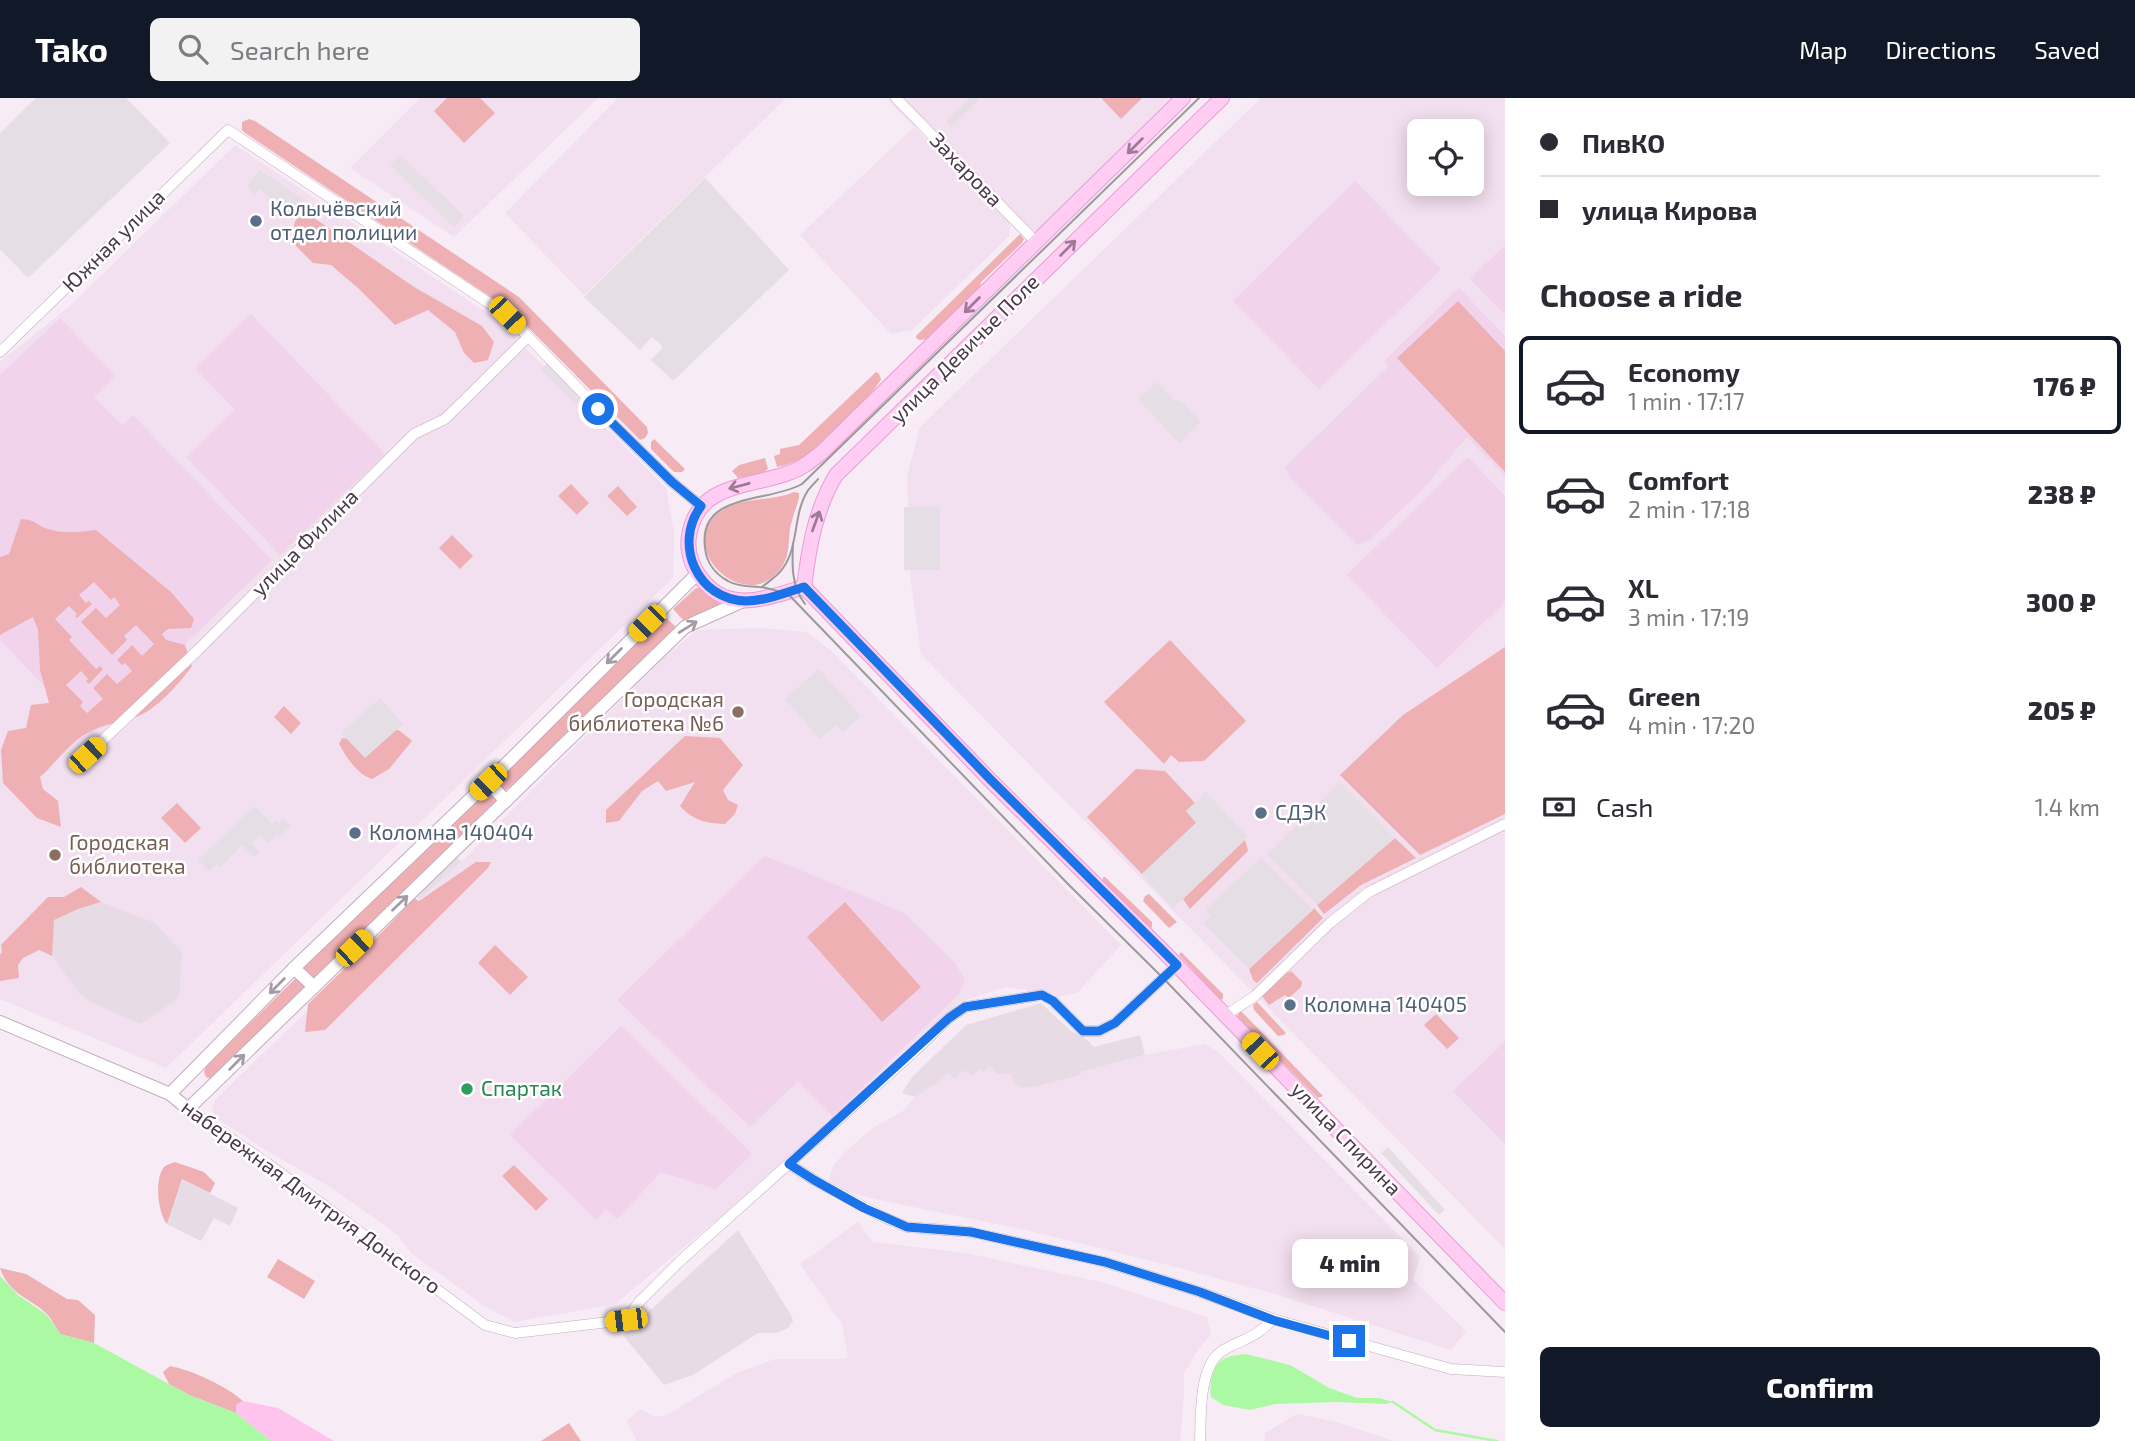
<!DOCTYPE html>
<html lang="en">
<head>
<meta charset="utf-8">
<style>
	:root { --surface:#fff; --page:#f2f2f3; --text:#2b2b33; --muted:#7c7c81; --line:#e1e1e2; --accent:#111827 }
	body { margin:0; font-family:"Exo 2",sans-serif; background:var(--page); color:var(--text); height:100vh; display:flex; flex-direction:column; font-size:26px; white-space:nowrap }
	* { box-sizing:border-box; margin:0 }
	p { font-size:23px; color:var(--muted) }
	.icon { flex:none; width:38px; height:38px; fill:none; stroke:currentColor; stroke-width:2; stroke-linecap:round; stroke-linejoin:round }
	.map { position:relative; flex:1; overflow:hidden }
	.details { display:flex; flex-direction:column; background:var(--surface); width:630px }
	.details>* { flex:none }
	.banner { display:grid; align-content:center; height:154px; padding:0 35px; background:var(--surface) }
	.tools { position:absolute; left:1407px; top:21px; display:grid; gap:14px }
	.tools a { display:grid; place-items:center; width:77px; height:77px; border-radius:10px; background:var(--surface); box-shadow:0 4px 18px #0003; font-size:35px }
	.end { position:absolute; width:32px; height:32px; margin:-16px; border:9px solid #1a73e8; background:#fff; box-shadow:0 0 0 4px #fff }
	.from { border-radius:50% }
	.bubble { position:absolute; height:49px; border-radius:10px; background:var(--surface); box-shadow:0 4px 18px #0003; font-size:23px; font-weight:800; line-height:49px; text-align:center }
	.car { position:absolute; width:21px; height:42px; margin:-21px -10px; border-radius:9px; box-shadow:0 0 5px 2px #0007; background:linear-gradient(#f5c518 24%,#345 0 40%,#f5c518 0 76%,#345 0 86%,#f5c518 0) }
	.banner b { display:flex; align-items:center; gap:24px; height:66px; font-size:26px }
	.banner b+b { border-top:2px solid var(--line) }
	.banner i { width:18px; height:18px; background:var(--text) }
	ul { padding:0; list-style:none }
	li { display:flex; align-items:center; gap:21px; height:98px; margin:0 14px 10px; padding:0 21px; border:4px solid transparent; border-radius:10px }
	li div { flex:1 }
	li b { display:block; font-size:26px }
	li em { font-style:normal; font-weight:800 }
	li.selected { border-color:var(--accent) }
	li>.icon { width:63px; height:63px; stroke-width:1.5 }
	h2 { padding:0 35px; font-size:32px; line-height:84px }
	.pay { display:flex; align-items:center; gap:18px; height:77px; padding:0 35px; font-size:26px }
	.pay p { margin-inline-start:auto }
	.action { display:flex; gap:14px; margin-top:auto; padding:14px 35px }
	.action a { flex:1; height:80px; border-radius:10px; background:var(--accent); color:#fff; font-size:28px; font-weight:800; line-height:80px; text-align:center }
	header { display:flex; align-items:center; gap:42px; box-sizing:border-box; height:98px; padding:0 35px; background:var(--accent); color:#fff }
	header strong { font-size:33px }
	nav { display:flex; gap:38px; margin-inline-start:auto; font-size:24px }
	.search { width:490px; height:63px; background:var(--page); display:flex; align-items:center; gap:18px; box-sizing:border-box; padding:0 24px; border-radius:10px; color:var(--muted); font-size:26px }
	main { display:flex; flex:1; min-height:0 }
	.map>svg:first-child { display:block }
	.residential { fill:#f2dfef; fill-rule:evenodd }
	.industrial { fill:#e7dce6 }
	.education { fill:#f1d4eb }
	.green { fill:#efb0b4; fill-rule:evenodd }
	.sand { fill:#fec4ee }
	.parking { fill:#e5dfe5 }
	.water { fill:#abf9a2 }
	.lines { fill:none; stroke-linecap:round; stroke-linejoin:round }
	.stream { stroke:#abf9a2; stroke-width:2.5 }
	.minor-casing { stroke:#c4acc0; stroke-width:11 }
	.tertiary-casing { stroke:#c4acc0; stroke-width:14 }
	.secondary-casing { stroke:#e89ed7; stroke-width:16 }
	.minor { stroke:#fff; stroke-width:10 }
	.tertiary { stroke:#fff; stroke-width:12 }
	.secondary { stroke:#ffcdf3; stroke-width:14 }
	.tram { stroke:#9a9a9a; stroke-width:2 }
	.oneway { stroke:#9d7a96 }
	.oneway2 { stroke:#a69ba4 }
	.route { stroke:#1a73e8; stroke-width:9 }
	.service-dot { fill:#5c6f8a; stroke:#fff; stroke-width:2.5 }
	.education-dot { fill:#8d6e63; stroke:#fff; stroke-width:2.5 }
	.leisure-dot { fill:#2e9e5b; stroke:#fff; stroke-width:2.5 }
	.labels { text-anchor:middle; stroke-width:5; stroke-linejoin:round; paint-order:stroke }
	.street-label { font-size:21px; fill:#4d374a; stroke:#fff }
	.service-label { font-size:21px; fill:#4e5e75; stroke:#fff; text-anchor:start }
	.education-label { font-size:21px; fill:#785e54; stroke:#fff; text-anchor:end }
	.leisure-label { font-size:21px; fill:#27864d; stroke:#fff; text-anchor:start }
</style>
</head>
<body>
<header>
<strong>Tako</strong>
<div class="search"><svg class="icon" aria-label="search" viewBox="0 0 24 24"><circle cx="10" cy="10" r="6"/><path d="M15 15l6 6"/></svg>Search here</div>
<nav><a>Map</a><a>Directions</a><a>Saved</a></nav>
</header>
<main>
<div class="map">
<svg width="1505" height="1343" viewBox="0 0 1505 1343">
	<rect width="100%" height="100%" fill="#f7ebf5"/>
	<!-- residential -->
	<g class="residential">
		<polygon points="420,0 598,0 454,139 350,70"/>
		<polygon points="618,0 786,0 584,197 505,115"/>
		<polygon points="886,0 1179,0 1043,132 1032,133 922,21 914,29 1010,124 1009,138 912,232 891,236 800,137 914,29"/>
		<path d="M1261,0H1505V1151L921,556L911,484L907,378L920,329ZM1419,33H1472V86H1419Z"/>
		<polygon points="235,47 499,223 666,390 674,434 673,480 166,970 0,901 0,264 72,206"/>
		<polygon points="760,530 807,534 831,553 1121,847 1078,894 1057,899 1051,895 1005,889 960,904 746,1098 615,1206 514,1224 483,1207 411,1155 398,1137 332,1090 264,1051 215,1019 212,1008 217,1000 461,764 661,562 697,532"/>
		<polygon points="1204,946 1217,953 1420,1159 1413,1182 1466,1233 1451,1252 1275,1196 1184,1171 1026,1132 874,1101 842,1092 836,1087 828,1085 833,1068 843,1056 874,1029 902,1014 915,999 941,982 948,974 980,970 991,967 1011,976 1014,986 1022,990 1080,976 1080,974 1145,957"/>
		<polygon points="858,1124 873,1144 965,1155 1105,1185 1207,1219 1211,1237 1199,1250 1184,1275 1184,1299 1180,1343 637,1343 627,1323 640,1311 654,1318 665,1318 737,1275 775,1261 841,1261 848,1259 842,1226 800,1166"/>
		<polygon points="1297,1316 1336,1324 1394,1343 1264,1343 1265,1335"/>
	</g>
	<!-- industrial -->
	<g class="industrial">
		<polygon points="101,804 155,825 182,855 179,899 141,926 92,905 79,895 52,858 54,822 78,811"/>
		<polygon points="1041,905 1072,934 1083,938 1094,949 1140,937 1145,957 1080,974 1081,977 1033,989 1021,990 1014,986 1011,976 996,976 990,967 983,974 980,971 972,978 965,972 955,981 948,975 941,982 915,999 902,995 912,979 966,927"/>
		<polygon points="182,1081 238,1110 230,1128 214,1120 201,1143 167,1126"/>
		<polygon points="738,1132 791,1217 793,1223 788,1230 777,1235 758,1235 693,1277 664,1287 623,1237"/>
	</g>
	<!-- education -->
	<g class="education">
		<polygon points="1355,83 1441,171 1319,291 1233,203"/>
		<polygon points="1505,147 1505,217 1470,181"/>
		<polygon points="1459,190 1505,238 1505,378 1467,339 1422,392 1368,443 1358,447 1288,377 1285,369 1389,268 1384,263"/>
		<polygon points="251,216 385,356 280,457 186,359 235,312 195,270"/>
		<polygon points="60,220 115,278 94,299 122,327 133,317 272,462 91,637 0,542 0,277"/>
		<polygon points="1468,359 1505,398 1505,504 1437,570 1347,477"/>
		<polygon points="765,758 903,814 954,864 965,881 959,896 833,1018 798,983 750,1029 617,902"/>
		<polygon points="621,928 752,1056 716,1091 661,1074 617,1121 606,1111 596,1122 510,1037"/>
		<polygon points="1505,944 1505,1046 1453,993"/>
	</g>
	<!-- green -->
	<g class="green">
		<polygon points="447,0 480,0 495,15 464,45 434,13"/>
		<polygon points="1103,0 1142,0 1121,21 1102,1"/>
		<polygon points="249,21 255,23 519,199 647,329 648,335 645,340 640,342 513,214 245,35 242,32 242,24"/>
		<polygon points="301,118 314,120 414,189 482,228 494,244 488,262 474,265 464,255 455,234 428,212 395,227 358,190 331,167 313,165 292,144 295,123"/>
		<polygon points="1020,136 1024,141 1021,146 981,184 979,194 929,241 919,242 916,240 916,238"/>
		<polygon points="1458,203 1505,253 1505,374 1397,260"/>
		<path d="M876,274L879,276L881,281C875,295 821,347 807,357C798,363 787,367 777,369L774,358L780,356V351L799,347Z"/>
		<polygon points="654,341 685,371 682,374 674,374 651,351 651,344"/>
		<polygon points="765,360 768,371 763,375 738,380 732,373 739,367"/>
		<polygon points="571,386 589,405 577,417 558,398"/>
		<polygon points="618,388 637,409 627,418 607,398"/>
		<path d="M794,394L799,395V400C796,410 792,421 790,431C788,444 790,455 783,467C751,519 680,458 713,420C734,397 768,405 794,394Z"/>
		<path d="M21,421C38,422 35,427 48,431C63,436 80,434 96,432L171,494L194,521L191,530L168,531L162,536L166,542L185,547L192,568C180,585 156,612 136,619C122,624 106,626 93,632C71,642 58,663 40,679L43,691L58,703L61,729L37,720L3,685L1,652L8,633L26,630L31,607L49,605L40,572L38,532L33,519L0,537V459L9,456ZM94,484L111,502L114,499L120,507L106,520L96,510L81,524L112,557L127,542L124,538L136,527L154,546L142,558L132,547L117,562L122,567L125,565L132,573L117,586L107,576L93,590L103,601L87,615L80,608L83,604L66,587L81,573L88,581L86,583L89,586L103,571L100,568L96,571L69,542L72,539L55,521L69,508L77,516L75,518L77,520L92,506L89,503L86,505L79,497Z"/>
		<polygon points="452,437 473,458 460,471 439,450"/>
		<polygon points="696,490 700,490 721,507 684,523 673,511"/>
		<polygon points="664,518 676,529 543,659 509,690 501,695 495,688 496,681"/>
		<polygon points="1170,542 1246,623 1204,663 1179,664 1171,657 1164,666 1104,604"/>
		<polygon points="1505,549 1505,716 1420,757 1340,677 1403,617"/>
		<polygon points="284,608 301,625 291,636 274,619"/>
		<path d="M387,629L400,633L412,643L389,671L372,681C357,676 347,660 339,646L342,640L365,643Z"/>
		<path d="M685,638L720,640L743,667L723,692L728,702L738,707L735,716L725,726C705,725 694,723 680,708L695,684L666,693L658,683L642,693L619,723L606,725V712Z"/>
		<polygon points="1136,671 1165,673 1195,705 1186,713 1197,724 1142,776 1087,719"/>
		<polygon points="485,693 490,693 497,702 494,707 312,882 302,870"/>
		<polygon points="177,705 201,730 185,745 161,720"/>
		<polygon points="1395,740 1416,760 1361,787 1324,816 1317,807"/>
		<polygon points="1245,742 1248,753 1190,811 1183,801"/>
		<polygon points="476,764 491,764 488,770 325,932 305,934 308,906 388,828 414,800 419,803"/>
		<polygon points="1103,779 1105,779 1152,824 1152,829 1150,831 1103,784"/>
		<polygon points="81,789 101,804 78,811 54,822 52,858 39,852 23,860 18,867 19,880 0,883 0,857 2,854 1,847 48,799 64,799"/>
		<polygon points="1149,796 1177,824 1169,830 1143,803 1145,798"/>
		<polygon points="845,804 921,889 882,924 807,839"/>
		<polygon points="1314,810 1323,820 1257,885 1253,882 1249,871"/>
		<polygon points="495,847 528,879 510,897 478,865"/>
		<polygon points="1181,854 1223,896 1223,901 1220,901 1179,857"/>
		<polygon points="1291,873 1302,884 1301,889 1289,900 1285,897 1269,907 1262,898 1283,877"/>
		<polygon points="296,880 306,888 306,892 211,981 206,979 204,974 206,968"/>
		<polygon points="1257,904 1286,935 1284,937 1278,938 1254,912 1253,907"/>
		<polygon points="1239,914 1242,914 1323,998 1318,1000 1237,919"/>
		<polygon points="1436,916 1459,940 1447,951 1424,927"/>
		<path d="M175,1064L204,1074L215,1085L210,1095L182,1081L167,1126C158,1115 154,1081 164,1069C166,1067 172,1065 175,1064Z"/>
		<polygon points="514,1067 548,1101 536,1113 502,1078"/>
		<polygon points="278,1161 315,1183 304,1201 267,1179"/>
		<path d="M0,1170L26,1176L67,1201L78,1202L95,1217L94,1245L60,1236C56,1230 52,1222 48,1217C31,1200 9,1197 0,1170Z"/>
		<path d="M170,1268C192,1272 226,1288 243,1303L236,1307V1315L189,1297L169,1286L163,1274Z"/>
		<polygon points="569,1325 581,1343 541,1343"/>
	</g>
	<!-- sand -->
	<polygon class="sand" points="243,1303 278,1310 334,1343 271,1343 236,1315 236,1307"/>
	<!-- parking -->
	<g class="parking">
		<polygon points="36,0 126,0 170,45 28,180 0,151 0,35"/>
		<polygon points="970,0 977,0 979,2 951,29 946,23"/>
		<polygon points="400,57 464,118 454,129 390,67"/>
		<polygon points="260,72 303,101 286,117 261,91 254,97 247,87"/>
		<polygon points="705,80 789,172 673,283 651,262 663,249 652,239 640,252 584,199"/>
		<polygon points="551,262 585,297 576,306 541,271"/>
		<polygon points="1157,284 1173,301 1183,305 1201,324 1179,345 1138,301"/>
		<rect x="904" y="409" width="36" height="63"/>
		<polygon points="819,571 861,618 843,634 836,627 820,641 785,601"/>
		<polygon points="380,600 403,626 365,660 341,635"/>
		<polygon points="1340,684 1395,740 1317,807 1267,756 1300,724 1306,730 1317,719 1311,713"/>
		<polygon points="1206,694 1248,739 1173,810 1142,776 1196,725 1186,713"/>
		<polygon points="255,708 272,726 276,722 279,725 283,721 291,728 279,739 277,737 268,745 260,737 251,745 260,754 254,759 242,747 220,769 217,766 209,774 198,762"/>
		<polygon points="457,759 461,764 420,802 416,798"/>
		<polygon points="1261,759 1313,812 1249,871 1203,825 1211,817 1206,812"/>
		<polygon points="1388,1049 1445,1112 1439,1117 1381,1055"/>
	</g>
	<!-- water -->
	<g class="water">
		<polygon points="0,1178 18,1197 47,1217 60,1236 94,1245 189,1297 236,1315 271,1343 0,1343"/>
		<path d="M1246,1256L1290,1267L1329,1290L1357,1300H1379L1393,1304L1385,1306L1336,1304L1275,1306L1250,1312L1223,1307L1211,1299C1209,1286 1212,1264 1228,1259C1233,1257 1240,1257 1246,1256Z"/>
	</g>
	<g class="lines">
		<!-- stream -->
		<polyline class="stream" points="1393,1304 1435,1332 1497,1343"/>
		<!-- minor casing -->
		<g class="minor-casing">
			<g id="minor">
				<polyline points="896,0 1036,144"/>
				<polyline points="0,254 228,32 507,217 611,324 672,384 701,408"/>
				<polyline points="87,657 197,553 414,336 445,321 528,239"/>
				<polyline points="1226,917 1255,898 1330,825 1369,794 1505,726"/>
				<polyline points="188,1011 267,1065 485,1227 515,1235 626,1222 640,1203 679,1164 915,953 949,920 965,909 1042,897 1053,903 1083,933 1099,933 1115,925 1177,867"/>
				<polyline points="789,1066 814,1082 881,1118 907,1129 971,1134 1105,1164 1200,1194 1273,1221 1451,1271 1505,1274"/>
				<path d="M1200,1343C1201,1319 1199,1276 1217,1257C1220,1254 1227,1250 1231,1248C1251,1238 1256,1239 1273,1221"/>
			</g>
		</g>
		<!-- tertiary casing -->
		<g class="tertiary-casing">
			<g id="tertiary">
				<polyline points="488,684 506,703"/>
				<polyline points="294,870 314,889"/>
				<polyline points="0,924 170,996 188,1011 685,529 743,503"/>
				<polyline points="170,996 294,870 488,684 698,475"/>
			</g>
		</g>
		<!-- secondary casing -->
		<g class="secondary-casing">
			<g id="secondary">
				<polyline points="804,489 991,683 1162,852 1505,1205"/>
				<path d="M804,489C773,498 733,515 707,487C694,474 686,456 689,438C697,384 751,390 791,374C803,370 812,362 822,354L1183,0"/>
				<path d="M804,489C809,450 815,412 836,377L1222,0"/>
			</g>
		</g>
		<!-- minor -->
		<use href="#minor" class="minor"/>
		<!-- tertiary -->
		<use href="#tertiary" class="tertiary"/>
		<!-- secondary -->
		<use href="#secondary" class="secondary"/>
		<!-- tram -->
		<g class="tram">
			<path d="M1199,0L802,386C769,405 698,394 705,449C706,464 715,476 728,483C738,489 749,488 759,489C770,489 781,494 790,498L1068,786L1163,880L1505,1234"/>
			<path d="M793,445C792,466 791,488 805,506"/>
			<path d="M762,489C769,483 778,478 783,470C799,448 793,417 807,394C810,389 815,385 818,381"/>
		</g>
	</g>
	<!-- one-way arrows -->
	<defs><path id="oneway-shaft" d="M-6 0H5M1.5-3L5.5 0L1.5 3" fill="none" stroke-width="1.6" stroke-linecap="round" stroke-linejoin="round" transform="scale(1.75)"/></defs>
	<g class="oneway">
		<use href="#oneway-shaft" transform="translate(1135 48) rotate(135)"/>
		<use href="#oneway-shaft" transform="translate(1068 150) rotate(-45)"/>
		<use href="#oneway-shaft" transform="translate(972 207) rotate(135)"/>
		<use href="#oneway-shaft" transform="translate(739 388) rotate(165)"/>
		<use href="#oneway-shaft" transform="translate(816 423) rotate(-70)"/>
	</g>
	<g class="oneway2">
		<use href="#oneway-shaft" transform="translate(688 529) rotate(-32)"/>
		<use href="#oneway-shaft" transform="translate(614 558) rotate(135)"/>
		<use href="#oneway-shaft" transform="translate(400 805) rotate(-44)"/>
		<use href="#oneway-shaft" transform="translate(277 888) rotate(135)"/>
		<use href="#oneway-shaft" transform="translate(237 964) rotate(-45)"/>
	</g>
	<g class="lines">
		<!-- route -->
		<path class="route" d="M598,311L672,384L701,408C673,446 697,502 746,503C765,503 785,495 804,489L991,682L1177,867L1115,925L1099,933H1083L1053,903L1042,897L965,909L949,920L789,1066L814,1082L864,1110L907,1129L971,1134L1105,1164L1200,1194L1273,1222L1349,1243"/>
	</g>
	<!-- markers -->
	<g class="service-dot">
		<circle cx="256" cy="123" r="7"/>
		<circle cx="1261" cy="715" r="7"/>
		<circle cx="355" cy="735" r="7"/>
		<circle cx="1290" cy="907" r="7"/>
	</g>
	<g class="education-dot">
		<circle cx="738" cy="614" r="7"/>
		<circle cx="55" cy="757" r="7"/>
	</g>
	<circle class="leisure-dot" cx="467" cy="991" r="7"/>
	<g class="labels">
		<!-- street labels -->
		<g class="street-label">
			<text transform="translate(966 72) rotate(46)" y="7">Захарова</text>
			<text transform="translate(114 143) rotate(-45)" y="7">Южная улица</text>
			<text transform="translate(965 251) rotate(-45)" y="7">улица Девичье Поле</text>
			<text transform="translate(305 445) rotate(-45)" y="7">улица Филина</text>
			<text transform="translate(1346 1041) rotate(46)" y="7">улица Спирина</text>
			<text transform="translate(311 1099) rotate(36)" y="7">набережная Дмитрия Донского</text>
		</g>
		<!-- service labels -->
		<g class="service-label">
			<text x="270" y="118">Колычёвский<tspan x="270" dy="24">отдел полиции</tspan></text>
			<text x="1275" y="722">СДЭК</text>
			<text x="369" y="742">Коломна 140404</text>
			<text x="1304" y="914">Коломна 140405</text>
		</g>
		<!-- education labels -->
		<g class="education-label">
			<text x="724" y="609">Городская<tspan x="724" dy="24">библиотека №6</tspan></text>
			<text x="69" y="752" text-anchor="start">Городская<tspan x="69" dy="24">библиотека</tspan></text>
		</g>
		<!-- leisure labels -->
		<g class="leisure-label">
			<text x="481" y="998">Спартак</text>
		</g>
	</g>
</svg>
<div class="tools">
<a><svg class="icon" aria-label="locate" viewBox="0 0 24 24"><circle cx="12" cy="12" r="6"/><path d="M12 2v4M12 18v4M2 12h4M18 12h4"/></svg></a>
</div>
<i class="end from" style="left:598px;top:311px"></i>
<i class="end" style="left:1349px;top:1243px"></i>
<div class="bubble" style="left:1292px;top:1141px;width:116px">4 min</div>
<i class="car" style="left:507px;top:217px;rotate:136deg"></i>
<i class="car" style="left:647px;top:525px;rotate:225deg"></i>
<i class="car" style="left:87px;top:657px;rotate:47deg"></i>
<i class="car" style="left:488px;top:684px;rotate:226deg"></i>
<i class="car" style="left:354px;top:850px;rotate:46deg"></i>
<i class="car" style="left:1260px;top:953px;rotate:316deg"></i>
<i class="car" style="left:626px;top:1222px;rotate:263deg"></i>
</div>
<section class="details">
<div class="banner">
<b><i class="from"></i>ПивКО</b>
<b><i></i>улица Кирова</b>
</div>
<h2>Choose a ride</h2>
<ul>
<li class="selected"><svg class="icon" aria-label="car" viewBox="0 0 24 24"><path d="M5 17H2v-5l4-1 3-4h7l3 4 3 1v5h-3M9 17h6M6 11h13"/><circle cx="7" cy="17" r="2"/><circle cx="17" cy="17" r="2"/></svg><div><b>Economy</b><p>1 min · 17:17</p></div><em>176 ₽</em></li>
<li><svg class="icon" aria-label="car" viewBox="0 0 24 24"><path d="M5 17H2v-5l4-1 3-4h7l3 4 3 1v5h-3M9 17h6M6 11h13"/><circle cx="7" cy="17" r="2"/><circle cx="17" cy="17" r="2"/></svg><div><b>Comfort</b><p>2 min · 17:18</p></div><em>238 ₽</em></li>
<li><svg class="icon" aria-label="car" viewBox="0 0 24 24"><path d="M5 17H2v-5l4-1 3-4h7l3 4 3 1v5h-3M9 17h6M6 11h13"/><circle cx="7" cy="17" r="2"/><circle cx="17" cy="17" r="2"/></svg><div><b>XL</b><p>3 min · 17:19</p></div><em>300 ₽</em></li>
<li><svg class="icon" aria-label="car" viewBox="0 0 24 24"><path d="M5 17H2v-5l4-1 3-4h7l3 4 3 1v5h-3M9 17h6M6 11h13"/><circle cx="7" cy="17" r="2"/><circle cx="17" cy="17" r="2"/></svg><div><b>Green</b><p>4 min · 17:20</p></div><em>205 ₽</em></li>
</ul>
<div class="pay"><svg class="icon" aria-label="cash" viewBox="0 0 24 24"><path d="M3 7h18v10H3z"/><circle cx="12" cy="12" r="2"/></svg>Cash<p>1.4 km</p></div>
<div class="action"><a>Confirm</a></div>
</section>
</main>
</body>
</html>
